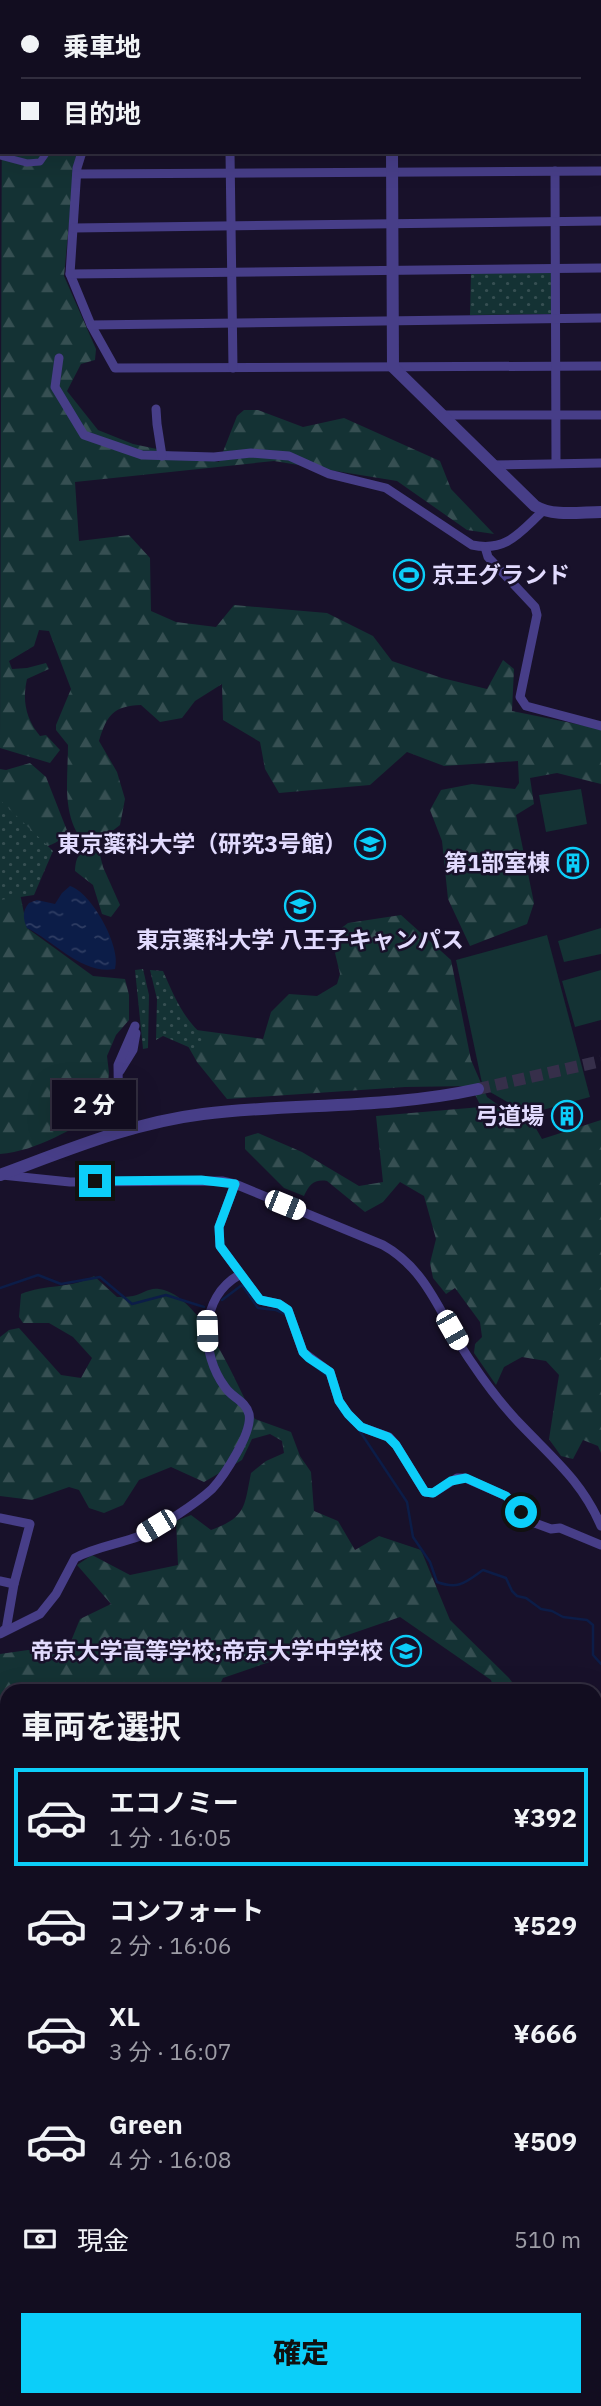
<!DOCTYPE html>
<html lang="ja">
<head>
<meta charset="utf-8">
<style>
	:root { --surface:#120d20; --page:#1b1629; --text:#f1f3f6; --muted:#9c9ca5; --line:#312d3e; --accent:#0ccef9 }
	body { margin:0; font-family:"IBM Plex Sans","Noto Sans JP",sans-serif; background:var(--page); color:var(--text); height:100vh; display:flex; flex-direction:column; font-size:26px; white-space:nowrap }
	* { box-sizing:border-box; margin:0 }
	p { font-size:23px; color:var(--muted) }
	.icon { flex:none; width:38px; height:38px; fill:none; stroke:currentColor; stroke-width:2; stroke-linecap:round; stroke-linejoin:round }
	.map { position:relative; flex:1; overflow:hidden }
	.details { position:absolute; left:0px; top:1684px; width:602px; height:723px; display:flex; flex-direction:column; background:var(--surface); border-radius:21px 21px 0 0; box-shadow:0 7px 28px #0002,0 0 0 2px var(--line) }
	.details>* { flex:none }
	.banner { position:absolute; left:0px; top:0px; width:602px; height:154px; box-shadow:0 7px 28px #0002,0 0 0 2px var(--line); display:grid; align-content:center; height:154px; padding:0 21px; background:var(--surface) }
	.end { position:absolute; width:32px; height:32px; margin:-16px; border:9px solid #0ccef9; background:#111; box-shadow:0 0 0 4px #111 }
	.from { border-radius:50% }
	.bubble { position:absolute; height:49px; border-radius:0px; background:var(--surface); box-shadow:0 7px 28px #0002,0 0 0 2px var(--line); font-size:23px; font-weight:800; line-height:49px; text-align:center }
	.car { position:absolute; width:21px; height:42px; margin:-21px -10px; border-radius:9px; box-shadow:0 0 5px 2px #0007; background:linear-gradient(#fff 24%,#345 0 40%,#fff 0 76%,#345 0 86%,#fff 0) }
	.banner b { display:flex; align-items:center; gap:24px; height:66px; font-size:26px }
	.banner b+b { border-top:2px solid var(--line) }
	.banner i { width:18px; height:18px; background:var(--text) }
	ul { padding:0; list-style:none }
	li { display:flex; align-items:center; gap:21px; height:98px; margin:0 14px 10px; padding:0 7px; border:4px solid transparent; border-radius:0px }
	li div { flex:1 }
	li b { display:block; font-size:26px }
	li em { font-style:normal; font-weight:800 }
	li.current { border-color:var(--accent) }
	li>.icon { width:63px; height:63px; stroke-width:1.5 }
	h2 { padding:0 21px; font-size:32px; line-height:84px }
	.pay { display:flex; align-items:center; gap:18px; height:77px; padding:0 21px; font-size:26px }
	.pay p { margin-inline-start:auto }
	.action { display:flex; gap:14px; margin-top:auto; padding:14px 21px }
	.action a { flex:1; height:80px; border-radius:0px; background:var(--accent); color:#111; font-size:28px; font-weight:800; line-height:80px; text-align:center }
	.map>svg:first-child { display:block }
	.grass { fill:#143234 }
	.forest { fill:url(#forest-firs) }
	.park { fill:url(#park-dots) }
	.water { fill:url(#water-ripples) }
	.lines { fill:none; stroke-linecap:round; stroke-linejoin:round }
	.stream { stroke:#0c1d48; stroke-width:2.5 }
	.river { stroke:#0c1d48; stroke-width:16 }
	.tertiary-tunnel { stroke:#362f4a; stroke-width:12; stroke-dasharray:12 6; stroke-linecap:butt }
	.pedestrian { stroke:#473e88; stroke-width:7 }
	.minor { stroke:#473e88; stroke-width:9 }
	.tertiary { stroke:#473e88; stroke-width:12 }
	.primary { stroke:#cf65fb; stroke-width:14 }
	.route { stroke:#0ccef9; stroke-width:9 }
	.labels { text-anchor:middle; stroke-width:5; stroke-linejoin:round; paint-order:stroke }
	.poi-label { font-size:23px; font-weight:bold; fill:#e2dbfe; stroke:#18112a; text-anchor:end }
</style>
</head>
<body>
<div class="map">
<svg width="601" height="2406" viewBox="0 0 601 2406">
	<defs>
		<pattern id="forest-firs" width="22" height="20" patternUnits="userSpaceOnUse" patternTransform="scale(1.75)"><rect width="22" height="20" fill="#143234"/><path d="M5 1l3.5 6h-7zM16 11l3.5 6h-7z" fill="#364f52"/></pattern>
		<pattern id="park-dots" width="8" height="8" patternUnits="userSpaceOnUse" patternTransform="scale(1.75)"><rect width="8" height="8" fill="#143234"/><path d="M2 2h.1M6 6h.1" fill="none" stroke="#364f52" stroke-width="1.8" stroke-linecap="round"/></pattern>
		<pattern id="water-ripples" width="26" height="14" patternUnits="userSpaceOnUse" patternTransform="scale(1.75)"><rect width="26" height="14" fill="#0c1d48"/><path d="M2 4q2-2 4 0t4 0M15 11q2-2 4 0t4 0" fill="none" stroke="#2f3d63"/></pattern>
	</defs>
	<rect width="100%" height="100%" fill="#18112a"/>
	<!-- grass -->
	<g class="grass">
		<polygon points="581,789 587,824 546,832 539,795"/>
		<polygon points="601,928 601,954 564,962 558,941"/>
		<polygon points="547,935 590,1097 528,1114 483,1088 456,960"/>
		<polygon points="601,970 601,1020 575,1027 562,981"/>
	</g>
	<!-- forest -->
	<g class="forest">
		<polygon points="112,0 395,0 114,2"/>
		<path d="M2,70V152H78L75,160L64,276L96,349L95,360L81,364L67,391L98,430L133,444L219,462L237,416L244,410H258L303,427L344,418L440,461L451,489L494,534L467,530L397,481L274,461L75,482L79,541L129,535L150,558L151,611L176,622L216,627L234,605L327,613L373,636L392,661L442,678L487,689L503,660L514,669L512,711L601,729V784L557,773L530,778L534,804L516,815L534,903L527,924L470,946L448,899L442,841L430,810L441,790L472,784L515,789L519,783L518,761L444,766L407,752L370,785L279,793L265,769L260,742L223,720L222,684L195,701L182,718L160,722L141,705C113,706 107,715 99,741L117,772L125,799L120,825L97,843L103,867L120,905L111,917L102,914L93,885L75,871C76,858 77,855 89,849C60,819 68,783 68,745L56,730V725L71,689L49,631L39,630L34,646L9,661L12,669L27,668L46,663L49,669L27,679C22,701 26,719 40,736L46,735L60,750L50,763L0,748Z"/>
		<path d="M30,763L46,777L68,833C46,855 28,847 0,842V769L6,770Z"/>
		<path d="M15,869L27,928L93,976L125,979L129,995V1020L116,1035L107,1056L109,1073L105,1111C72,1128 38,1151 0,1154V883Z"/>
		<path d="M401,915L451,960L471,1060L487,1097L514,1116L534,1125L542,1139L601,1120V1453L598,1446L583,1440L573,1459L561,1456L549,1439L559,1375L546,1361L522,1357L504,1367L496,1385L474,1353L475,1344L482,1337L480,1322L455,1288L446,1294L433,1278L430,1263L436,1239L424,1196L400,1182L383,1202L365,1212L327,1181C314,1179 309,1185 304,1196L284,1188L245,1149V1137L258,1133L302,1152L359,1186L383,1182L376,1116L481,1107L471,1086L405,1087L227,1099L197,1062L184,1039L189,1029L263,1039L271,1012L289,994L317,996L337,984L340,974L331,936L348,923Z"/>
		<path d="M94,1276L117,1297C122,1297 128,1297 133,1296C142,1294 150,1287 159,1289C202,1295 236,1384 255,1419L291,1432L300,1456L311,1472L314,1511L338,1521L355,1550L379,1536L421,1550L450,1620L509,1678L518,1690H494L491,1680L400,1617L223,1678L217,1690H7V1769L0,1763V1654L28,1650L65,1656L80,1619L111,1604L77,1565L92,1555L130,1575L178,1565L176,1521L191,1515L211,1530C246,1517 244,1508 251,1473L266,1461L284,1453L282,1441L270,1434L252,1439L242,1460L204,1482L171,1467L139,1480L123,1505L104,1513L89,1508L79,1490L69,1487L32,1500L0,1496V1337L9,1330L19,1328L61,1375L81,1378L92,1358L73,1337L49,1323H23L19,1317L21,1294C45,1284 71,1289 94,1276Z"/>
		<polygon points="7,1804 7,1905 0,1907 0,1811"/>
	</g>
	<!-- park -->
	<g class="park">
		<polygon points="551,272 551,314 470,315 471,273"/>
		<polygon points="0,800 53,851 34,895 0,900"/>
		<polygon points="143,969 149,995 148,1048 143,1049 135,970"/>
		<path d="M150,970L163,971C174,996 183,1019 205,1037L193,1049L163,1036L156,1040L157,999Z"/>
	</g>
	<!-- water -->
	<path class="water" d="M70,886C91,892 122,947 115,969C83,975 55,942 27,928C23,919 22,911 29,903L37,900L55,904L62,893Z"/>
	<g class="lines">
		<!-- stream -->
		<g class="stream">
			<polyline points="0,1288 38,1275 61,1284 100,1277 132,1304 166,1295 204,1307"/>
			<polyline points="222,1300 242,1285 258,1308 276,1310 285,1314"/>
			<polyline points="301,1356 329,1377"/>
			<polyline points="340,1410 351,1423"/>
			<path d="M359,1430L407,1502L413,1537L430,1562L437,1582C459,1590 466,1582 483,1570L506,1578L512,1591L517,1596L526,1598L541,1609L552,1611L563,1617L587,1620L593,1625V1655L601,1664"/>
		</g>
		<!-- river -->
		<g class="river">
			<polyline points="0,2338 7,2338"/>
			<polyline points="377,2399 395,2406"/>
		</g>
		<!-- tertiary-tunnel -->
		<polyline class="tertiary-tunnel" points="478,1089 601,1061"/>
		<!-- pedestrian -->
		<g class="pedestrian">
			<polyline points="0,145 2,142"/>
			<polyline points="0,156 27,163 40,162 47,152"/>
		</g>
		<!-- minor -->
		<g class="minor">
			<polyline points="518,0 519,2"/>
			<polyline points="405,2 405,0"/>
			<polyline points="0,54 2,54"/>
			<polyline points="600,74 601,75"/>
			<polyline points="82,152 77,168 70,274 91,325 115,368 601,366"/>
			<polyline points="230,152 233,368"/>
			<polyline points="555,171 556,463"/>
			<polyline points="77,174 601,171"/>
			<polyline points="74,228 601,221"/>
			<polyline points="70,274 601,268"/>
			<polyline points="91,325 601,318"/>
			<path d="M59,358L55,387L84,435L142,455L214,457L251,453L289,456L329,474L386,488L472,545C507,552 519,533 543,511"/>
			<polyline points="156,409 157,424 162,456"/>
			<polyline points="445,415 601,415"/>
			<polyline points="493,465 601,463"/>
			<polyline points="485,547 488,557 535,607 537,615 520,697 526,706 601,726"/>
			<polyline points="120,1071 133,1050 136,1033"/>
			<polyline points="119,1130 118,1065 135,1026"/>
			<path d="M2,1175L70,1182L222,1181L235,1184L383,1245C430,1271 442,1321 472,1363C488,1387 506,1410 526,1430C557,1462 583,1484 601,1526"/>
			<polyline points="235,1184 219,1227 220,1246 260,1300 279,1304 288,1310 303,1352 330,1372 339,1401 348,1414 361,1427 389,1437 396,1445 425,1492 433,1493 457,1478 465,1478 506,1496 532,1522 551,1529 560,1528 601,1545"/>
			<polyline points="0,1518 30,1524 14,1584 6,1630 4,1630"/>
			<polyline points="0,1581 14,1584"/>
			<path d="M0,1634L40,1614L56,1594L75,1558C95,1547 119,1544 140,1536C159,1528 197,1503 212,1489C224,1476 253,1432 249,1414C245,1400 232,1398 225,1387C200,1353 199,1298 239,1275"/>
			<polyline points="595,1874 601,1874"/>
			<polyline points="595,1986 601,1985"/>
			<polyline points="595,2015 601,2024"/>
			<polyline points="0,2093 7,2092"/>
			<polyline points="595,2108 601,2117"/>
			<polyline points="0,2131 7,2133"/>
			<polyline points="595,2222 601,2224"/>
			<polyline points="597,2302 601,2295"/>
			<polyline points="0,2315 7,2315"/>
			<polyline points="0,2369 7,2369"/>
			<polyline points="271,2399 296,2406"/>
			<polyline points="441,2399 456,2406"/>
			<polyline points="33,2406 33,2399"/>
			<polyline points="152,2406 156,2399"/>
			<polyline points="244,2406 245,2399"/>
		</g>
		<!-- tertiary -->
		<g class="tertiary">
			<polyline points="552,0 552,2"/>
			<polyline points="600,120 601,119"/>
			<path d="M392,152L393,367L535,506C553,517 581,512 601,512"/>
			<path d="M0,1175C68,1150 131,1123 203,1114C294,1103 388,1109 478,1089"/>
			<polyline points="0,2208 7,2210"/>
		</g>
		<!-- primary -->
		<g class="primary">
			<polyline points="0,2244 7,2244"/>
			<polyline points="0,2262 7,2261"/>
			<polyline points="595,2388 601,2392"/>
			<polyline points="577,2399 588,2406"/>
		</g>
	</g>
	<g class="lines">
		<!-- route -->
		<polyline class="route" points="95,1181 201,1180 235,1184 219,1227 220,1246 260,1300 279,1304 288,1310 303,1352 309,1358 330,1372 339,1401 348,1414 361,1427 388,1437 396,1445 425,1492 433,1493 451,1481 466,1478 506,1496 521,1512"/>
	</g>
	<!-- icons -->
	<defs>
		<g id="stadium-ring" transform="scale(1.575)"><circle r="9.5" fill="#18112a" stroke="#0ccef9" stroke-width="1.5"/><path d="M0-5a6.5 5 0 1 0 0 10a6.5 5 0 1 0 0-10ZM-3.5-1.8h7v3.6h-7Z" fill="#0ccef9"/></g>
		<g id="university-ring" transform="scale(1.575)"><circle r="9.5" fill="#18112a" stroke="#0ccef9" stroke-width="1.5"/><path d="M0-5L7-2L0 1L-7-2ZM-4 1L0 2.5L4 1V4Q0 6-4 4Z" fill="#0ccef9"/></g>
		<g id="building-ring" transform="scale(1.575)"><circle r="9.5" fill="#18112a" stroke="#0ccef9" stroke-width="1.5"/><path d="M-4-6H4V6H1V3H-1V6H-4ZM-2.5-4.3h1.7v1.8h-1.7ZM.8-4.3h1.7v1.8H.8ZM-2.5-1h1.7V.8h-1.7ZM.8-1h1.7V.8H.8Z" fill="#0ccef9"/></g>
		<g id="school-ring" transform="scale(1.575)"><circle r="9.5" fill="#18112a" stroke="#0ccef9" stroke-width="1.5"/><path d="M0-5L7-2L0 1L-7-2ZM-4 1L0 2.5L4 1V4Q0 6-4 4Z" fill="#0ccef9"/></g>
	</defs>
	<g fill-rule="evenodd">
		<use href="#stadium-ring" x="409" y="575"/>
		<use href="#university-ring" x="370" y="844"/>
		<use href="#building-ring" x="573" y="863"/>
		<use href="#university-ring" x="300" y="906"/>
		<use href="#building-ring" x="567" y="1116"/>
		<use href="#school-ring" x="406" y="1651"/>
	</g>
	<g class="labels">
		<!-- poi labels -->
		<g class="poi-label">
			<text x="432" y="583" text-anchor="start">京王グランド</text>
			<text x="347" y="852">東京薬科大学（研究3号館）</text>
			<text x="550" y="871">第1部室棟</text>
			<text x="300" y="948" text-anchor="middle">東京薬科大学 八王子キャンパス</text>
			<text x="544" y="1124">弓道場</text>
			<text x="383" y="1659">帝京大学高等学校;帝京大学中学校</text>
		</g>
	</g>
</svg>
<i class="end from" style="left:521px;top:1512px"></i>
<i class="end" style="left:95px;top:1181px"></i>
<div class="bubble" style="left:52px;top:1080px;width:84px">2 分</div>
<i class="car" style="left:285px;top:1205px;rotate:112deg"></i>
<i class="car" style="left:452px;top:1330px;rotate:150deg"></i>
<i class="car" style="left:207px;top:1331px;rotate:178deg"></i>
<i class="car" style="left:156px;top:1526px;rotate:239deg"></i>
<div class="banner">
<b><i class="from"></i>乗車地</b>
<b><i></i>目的地</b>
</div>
<section class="details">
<h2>車両を選択</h2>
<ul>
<li class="current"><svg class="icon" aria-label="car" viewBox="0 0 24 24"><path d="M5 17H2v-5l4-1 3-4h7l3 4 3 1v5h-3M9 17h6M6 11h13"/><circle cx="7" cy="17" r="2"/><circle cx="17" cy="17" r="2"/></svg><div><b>エコノミー</b><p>1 分 · 16:05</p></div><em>¥392</em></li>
<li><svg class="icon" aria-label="car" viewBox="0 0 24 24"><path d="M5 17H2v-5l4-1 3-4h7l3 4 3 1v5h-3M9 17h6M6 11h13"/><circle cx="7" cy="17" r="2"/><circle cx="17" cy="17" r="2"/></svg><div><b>コンフォート</b><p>2 分 · 16:06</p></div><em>¥529</em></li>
<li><svg class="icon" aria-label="car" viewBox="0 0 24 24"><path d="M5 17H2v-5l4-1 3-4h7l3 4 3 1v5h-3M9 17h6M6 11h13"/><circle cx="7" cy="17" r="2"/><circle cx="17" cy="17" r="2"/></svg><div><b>XL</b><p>3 分 · 16:07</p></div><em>¥666</em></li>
<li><svg class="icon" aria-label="car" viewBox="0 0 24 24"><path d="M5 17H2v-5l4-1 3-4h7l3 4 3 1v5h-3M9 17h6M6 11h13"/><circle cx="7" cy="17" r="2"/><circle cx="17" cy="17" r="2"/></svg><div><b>Green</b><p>4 分 · 16:08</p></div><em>¥509</em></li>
</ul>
<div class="pay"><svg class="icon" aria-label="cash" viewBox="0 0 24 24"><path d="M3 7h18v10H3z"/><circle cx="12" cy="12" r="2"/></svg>現金<p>510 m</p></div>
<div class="action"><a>確定</a></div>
</section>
</div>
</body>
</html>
